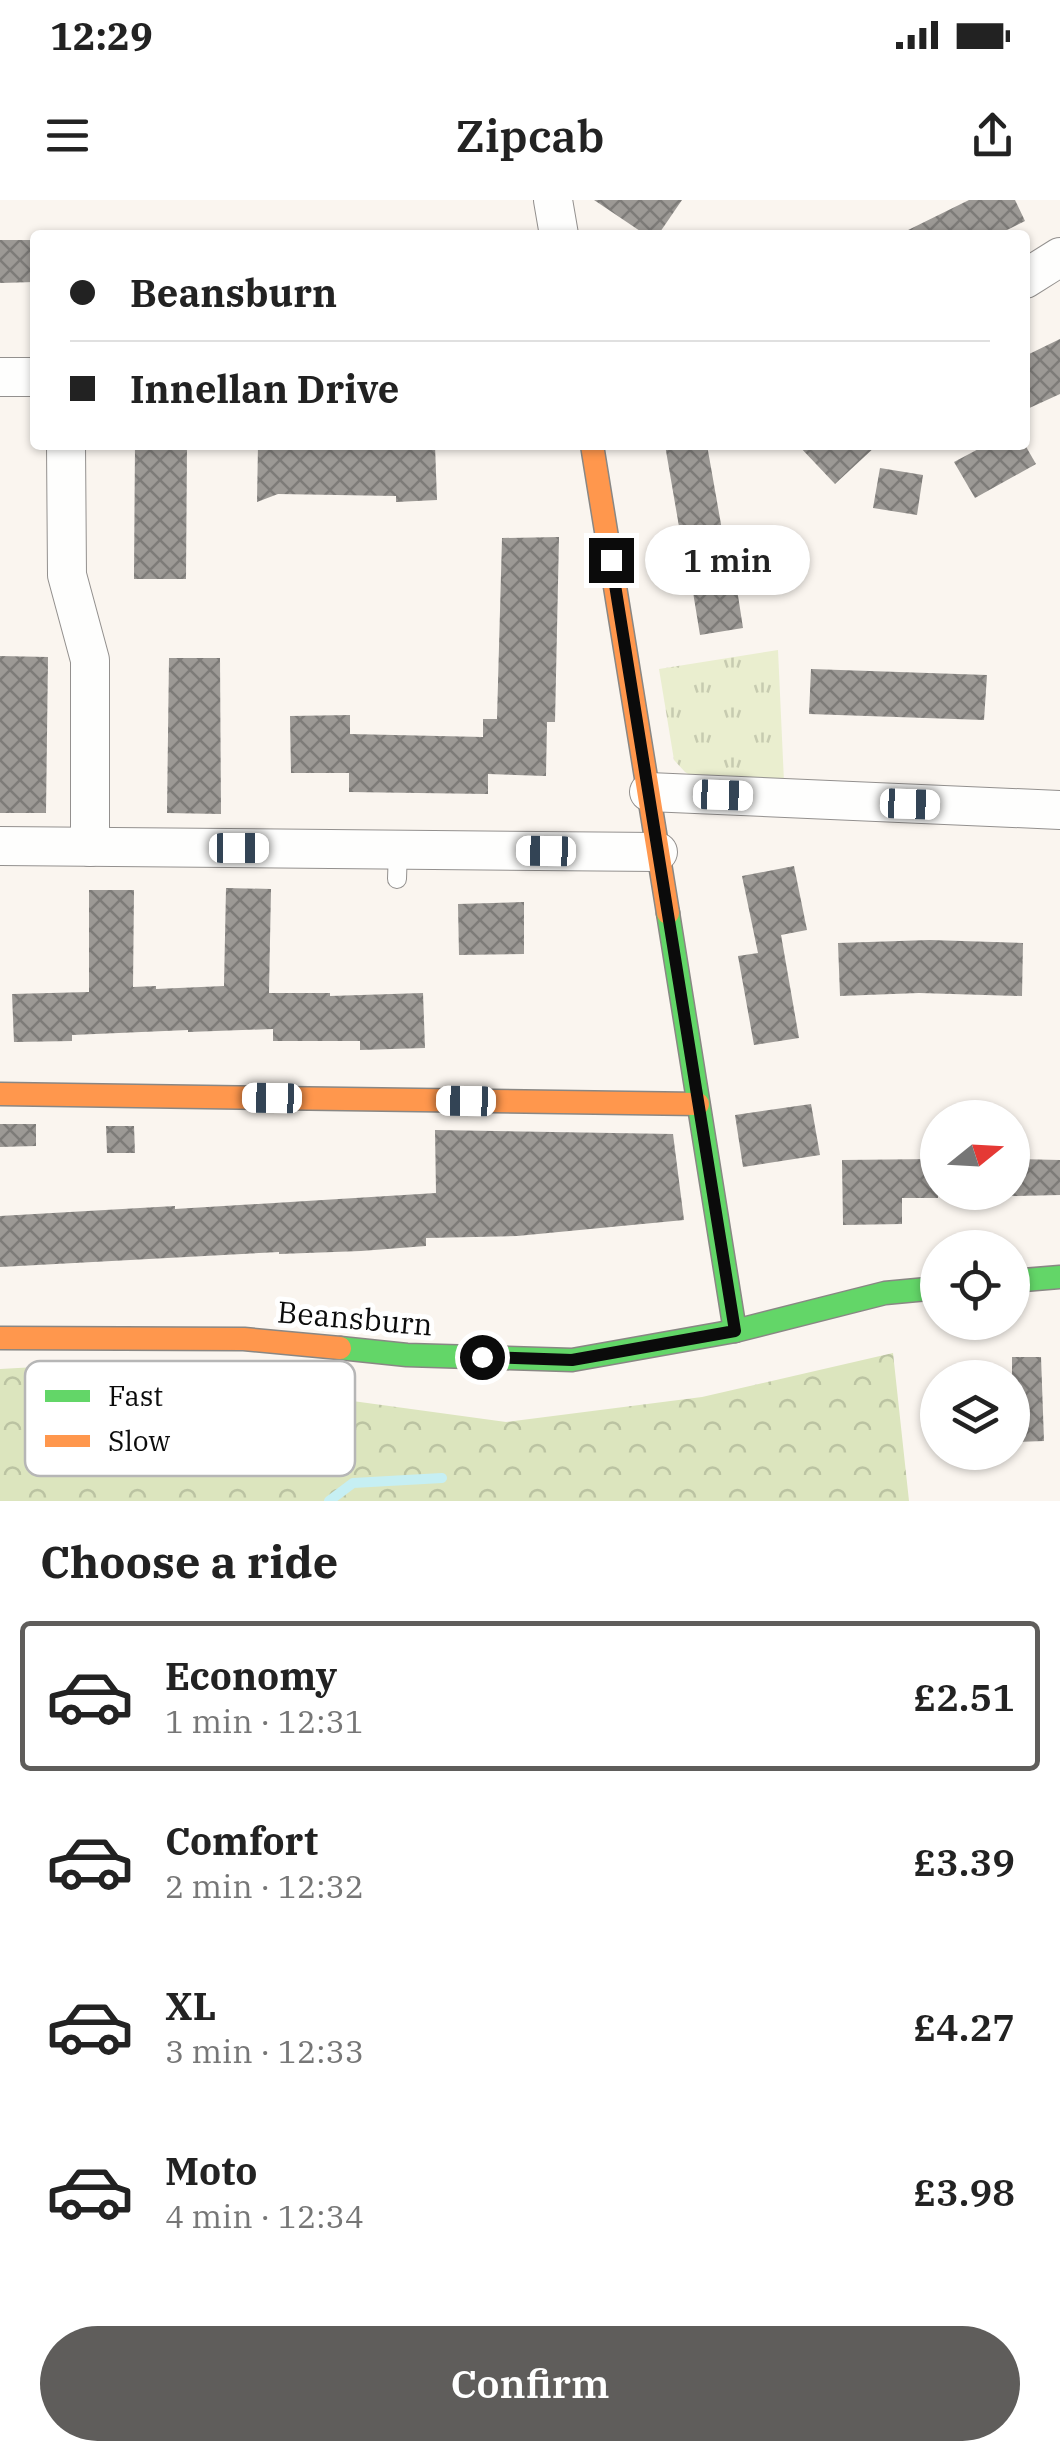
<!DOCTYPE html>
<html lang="en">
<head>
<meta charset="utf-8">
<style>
	:root { --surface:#fff; --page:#f6f6f6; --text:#222; --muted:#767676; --line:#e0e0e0; --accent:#5f5d5b }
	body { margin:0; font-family:"IBM Plex Serif",serif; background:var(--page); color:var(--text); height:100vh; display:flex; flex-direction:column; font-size:38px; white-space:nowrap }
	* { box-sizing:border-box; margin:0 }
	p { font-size:32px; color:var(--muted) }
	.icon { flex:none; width:55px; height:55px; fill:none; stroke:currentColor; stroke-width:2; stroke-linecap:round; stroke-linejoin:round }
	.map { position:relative; height:1301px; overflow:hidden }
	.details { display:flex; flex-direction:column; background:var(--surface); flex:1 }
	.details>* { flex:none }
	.banner { position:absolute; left:30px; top:30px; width:1000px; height:220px; border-radius:10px; box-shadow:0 2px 8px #0004; display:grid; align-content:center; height:220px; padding:0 40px; background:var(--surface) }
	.needle { width:65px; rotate:72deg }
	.tools { position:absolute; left:920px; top:900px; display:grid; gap:20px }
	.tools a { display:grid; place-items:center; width:110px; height:110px; border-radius:50%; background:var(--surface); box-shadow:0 2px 8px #0004; font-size:50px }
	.end { position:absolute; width:45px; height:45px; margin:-22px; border:12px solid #0b0b0b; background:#fff; box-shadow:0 0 0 5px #fff }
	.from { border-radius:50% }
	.bubble { position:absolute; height:70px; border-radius:35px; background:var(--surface); box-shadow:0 2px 8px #0004; font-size:32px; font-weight:600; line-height:70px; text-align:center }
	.car { position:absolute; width:30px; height:60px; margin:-30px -15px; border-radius:12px; box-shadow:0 0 8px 2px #0007; background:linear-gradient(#fff 24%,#345 0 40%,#fff 0 76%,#345 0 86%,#fff 0) }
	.banner b { display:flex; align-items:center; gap:35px; height:95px; font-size:38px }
	.banner b+b { border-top:2px solid var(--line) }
	.banner i { width:25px; height:25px; background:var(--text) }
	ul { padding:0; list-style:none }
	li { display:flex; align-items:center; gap:30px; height:150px; margin:0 20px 15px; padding:0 20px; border:5px solid transparent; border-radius:10px }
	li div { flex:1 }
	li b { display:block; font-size:38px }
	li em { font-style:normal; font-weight:600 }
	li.current { border-color:var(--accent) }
	li>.icon { width:90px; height:90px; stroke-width:1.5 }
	h2 { padding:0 40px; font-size:45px; line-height:120px }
	.action { display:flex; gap:20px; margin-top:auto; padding:20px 40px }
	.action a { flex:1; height:115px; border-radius:60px; background:var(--accent); color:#fff; font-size:40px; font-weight:600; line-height:115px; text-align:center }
	.status { display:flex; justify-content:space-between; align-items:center; height:70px; padding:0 50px; background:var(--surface); direction:ltr }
	.status svg { height:28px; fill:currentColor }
	header { display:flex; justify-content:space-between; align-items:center; height:130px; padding:0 40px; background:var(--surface); font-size:45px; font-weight:600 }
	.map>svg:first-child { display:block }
	.grass { fill:url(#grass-tufts) }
	.forest { fill:url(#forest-crowns) }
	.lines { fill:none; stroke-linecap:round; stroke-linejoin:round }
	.stream { stroke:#c6eff3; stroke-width:10 }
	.building { fill:url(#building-cross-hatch) }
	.lane-casing { stroke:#93908e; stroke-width:20 }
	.street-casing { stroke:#93908e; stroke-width:40 }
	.fast-casing { stroke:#898784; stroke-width:25 }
	.slow-casing { stroke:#898784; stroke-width:25 }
	.lane { stroke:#fefefd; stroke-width:18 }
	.street { stroke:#fefefd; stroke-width:38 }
	.fast { stroke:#63d668; stroke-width:22 }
	.slow { stroke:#ff974d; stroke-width:22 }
	.route { stroke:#0b0b0b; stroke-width:12 }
	.labels { text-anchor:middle; stroke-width:10; stroke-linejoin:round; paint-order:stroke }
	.street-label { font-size:30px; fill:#0b0b0b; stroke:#fff }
	.key { fill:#fff; stroke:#b6b6b6; stroke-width:2.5 }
	.key-label { font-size:28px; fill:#0b0b0b }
</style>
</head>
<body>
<div class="status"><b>12:29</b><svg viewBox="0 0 49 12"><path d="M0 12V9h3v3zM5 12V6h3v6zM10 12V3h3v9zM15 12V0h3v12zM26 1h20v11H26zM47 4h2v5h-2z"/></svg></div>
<header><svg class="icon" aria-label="menu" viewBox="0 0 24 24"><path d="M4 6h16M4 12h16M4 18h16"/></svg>Zipcab<svg class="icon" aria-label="share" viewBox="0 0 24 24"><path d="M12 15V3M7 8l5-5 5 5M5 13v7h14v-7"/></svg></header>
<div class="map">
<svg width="1060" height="1301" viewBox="0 0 1060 1301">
	<defs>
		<pattern id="grass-tufts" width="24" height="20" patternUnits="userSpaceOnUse" patternTransform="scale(2.5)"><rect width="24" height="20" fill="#eaeecf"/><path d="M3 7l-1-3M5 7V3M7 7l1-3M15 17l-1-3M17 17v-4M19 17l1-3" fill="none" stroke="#c7cbb0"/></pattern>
		<pattern id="forest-crowns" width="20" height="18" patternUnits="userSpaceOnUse" patternTransform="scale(2.5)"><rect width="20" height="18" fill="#dce5be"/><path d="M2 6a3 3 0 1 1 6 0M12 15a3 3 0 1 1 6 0" fill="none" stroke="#bbc3a2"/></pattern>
		<pattern id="building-cross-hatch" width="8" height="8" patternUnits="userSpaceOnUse" patternTransform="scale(2.5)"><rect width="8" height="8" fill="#9c9995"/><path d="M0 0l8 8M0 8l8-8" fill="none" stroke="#7d7b78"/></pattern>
	</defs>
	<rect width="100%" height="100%" fill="#faf5ef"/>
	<!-- grass -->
	<polygon class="grass" points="778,450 784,582 702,582 685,572 674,560 659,469"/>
	<!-- forest -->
	<polygon class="forest" points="893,1153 909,1301 0,1301 0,1169 54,1166 222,1183 506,1222 702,1197"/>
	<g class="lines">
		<!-- stream -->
		<polyline class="stream" points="329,1301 353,1283 442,1278"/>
	</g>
	<!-- building -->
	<g class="building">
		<polygon points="594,0 682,0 658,35 646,35"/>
		<polygon points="969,0 1015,0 1025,21 997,35 898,35"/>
		<polygon points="0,40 35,40 35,82 0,83"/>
		<polygon points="1060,139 1060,194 1025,210 1025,156"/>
		<polygon points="135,245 187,245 186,379 134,379"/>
		<polygon points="258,245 435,245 437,300 396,302 396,296 278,294 257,302"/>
		<polygon points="665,245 707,245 728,364 733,363 743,428 700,435 685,343 682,344"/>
		<polygon points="798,245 877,245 835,284"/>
		<polygon points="986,245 1025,245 1036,264 975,298 954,262"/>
		<polygon points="880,268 923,275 917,315 873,308"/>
		<polygon points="559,337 555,522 547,522 546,576 488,574 488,594 349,592 349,573 291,573 290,516 350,515 350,534 483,537 483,519 497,519 502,338"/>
		<polygon points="0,456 48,457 46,613 0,613"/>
		<polygon points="169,458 220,458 221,614 167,613"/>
		<polygon points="811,469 987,475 984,520 809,514"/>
		<polygon points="794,666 807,730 781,735 799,838 754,845 738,756 758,753 742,676"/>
		<polygon points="226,688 271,689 269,793 330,793 330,796 423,793 425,848 360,850 360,841 273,841 273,829 188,832 188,830 72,835 72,841 14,842 12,794 89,792 89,690 134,690 133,787 156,786 156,789 224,786"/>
		<polygon points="524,702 524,754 459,755 458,704"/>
		<polygon points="930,740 1023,743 1022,796 919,793 840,796 838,743"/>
		<polygon points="811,904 820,955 743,967 735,915"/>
		<polygon points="0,924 36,924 36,946 0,947"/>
		<polygon points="106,926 134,926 135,953 107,953"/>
		<polygon points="435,930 673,934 684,1020 517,1036 426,1038 426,1046 361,1051 279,1054 279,1052 0,1067 0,1016 175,1006 175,1009 436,993"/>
		<polygon points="938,959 938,998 902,998 902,1024 843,1025 842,960"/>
		<polygon points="1012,959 1060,960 1060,995 1012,996"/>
		<polygon points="1012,1157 1041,1157 1044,1241 1012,1242"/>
	</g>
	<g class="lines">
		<!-- lane casing -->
		<g class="lane-casing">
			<polyline id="lane" points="397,679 398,649"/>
		</g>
		<!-- street casing -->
		<g class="street-casing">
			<g id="street">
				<polyline points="553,0 559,35"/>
				<polyline points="1025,79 1060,57"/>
				<polyline points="0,177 35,177"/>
				<polyline points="66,245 67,375 90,460 90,647"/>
				<polyline points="649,592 1060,610"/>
				<polyline points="0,646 658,652"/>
			</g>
		</g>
		<!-- fast casing -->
		<g class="fast-casing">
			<g id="fast">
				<polyline points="668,713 735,1131"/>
				<polyline points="1012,1081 1060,1077"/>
				<polyline points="340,1148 407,1155 572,1160 735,1131 885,1093 938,1088"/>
			</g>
		</g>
		<!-- slow casing -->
		<g class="slow-casing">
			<g id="slow">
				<polyline points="592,245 668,713"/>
				<polyline points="0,894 698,904"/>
				<polyline points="0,1138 244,1139 340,1148"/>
			</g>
		</g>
		<!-- lane -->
		<use href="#lane" class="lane"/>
		<!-- street -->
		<use href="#street" class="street"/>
		<!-- fast -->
		<use href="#fast" class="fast"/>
		<!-- slow -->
		<use href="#slow" class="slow"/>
	</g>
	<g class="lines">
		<!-- route -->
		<polyline class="route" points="482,1157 572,1160 735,1131 611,360"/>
	</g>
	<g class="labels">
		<!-- street labels -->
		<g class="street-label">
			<text transform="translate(355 1119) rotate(5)" y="10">Beansburn</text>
		</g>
	</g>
	<!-- legend -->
	<rect x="25" y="1161" width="330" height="115" rx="15" class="key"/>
	<rect x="45" y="1190" width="45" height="12" fill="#63d668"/>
	<rect x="45" y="1235" width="45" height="12" fill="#ff974d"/>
	<g class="key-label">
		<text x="108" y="1206">Fast</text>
		<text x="108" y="1251">Slow</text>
	</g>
</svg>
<div class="tools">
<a><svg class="needle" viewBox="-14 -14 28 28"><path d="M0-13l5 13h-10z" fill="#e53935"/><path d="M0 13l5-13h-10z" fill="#767676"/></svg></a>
<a><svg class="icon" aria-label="locate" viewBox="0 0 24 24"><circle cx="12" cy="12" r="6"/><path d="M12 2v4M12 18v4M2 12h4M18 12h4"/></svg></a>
<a><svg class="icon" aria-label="layers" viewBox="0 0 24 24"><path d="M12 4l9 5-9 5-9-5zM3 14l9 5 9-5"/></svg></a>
</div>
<i class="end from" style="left:482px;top:1157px"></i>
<i class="end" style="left:611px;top:360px"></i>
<div class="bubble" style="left:645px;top:325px;width:165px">1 min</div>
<i class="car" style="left:723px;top:595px;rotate:92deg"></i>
<i class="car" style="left:910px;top:604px;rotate:92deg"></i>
<i class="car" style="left:239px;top:648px;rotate:90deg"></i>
<i class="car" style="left:546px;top:651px;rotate:271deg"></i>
<i class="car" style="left:272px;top:898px;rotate:271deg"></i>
<i class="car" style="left:466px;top:901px;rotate:271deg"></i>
<div class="banner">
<b><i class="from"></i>Beansburn</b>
<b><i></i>Innellan Drive</b>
</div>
</div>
<section class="details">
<h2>Choose a ride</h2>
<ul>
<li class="current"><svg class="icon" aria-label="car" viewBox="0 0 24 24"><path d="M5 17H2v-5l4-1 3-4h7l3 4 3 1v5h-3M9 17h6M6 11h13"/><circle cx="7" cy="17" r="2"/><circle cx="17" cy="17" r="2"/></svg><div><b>Economy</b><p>1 min · 12:31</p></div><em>£2.51</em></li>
<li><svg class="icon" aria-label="car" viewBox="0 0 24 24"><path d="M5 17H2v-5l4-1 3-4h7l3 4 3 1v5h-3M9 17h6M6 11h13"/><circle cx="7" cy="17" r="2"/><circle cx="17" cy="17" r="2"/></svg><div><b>Comfort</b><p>2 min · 12:32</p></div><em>£3.39</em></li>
<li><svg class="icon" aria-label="car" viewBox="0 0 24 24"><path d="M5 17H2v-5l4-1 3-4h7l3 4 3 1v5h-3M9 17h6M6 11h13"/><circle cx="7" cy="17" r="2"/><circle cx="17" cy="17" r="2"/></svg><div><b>XL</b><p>3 min · 12:33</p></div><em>£4.27</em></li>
<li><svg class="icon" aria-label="car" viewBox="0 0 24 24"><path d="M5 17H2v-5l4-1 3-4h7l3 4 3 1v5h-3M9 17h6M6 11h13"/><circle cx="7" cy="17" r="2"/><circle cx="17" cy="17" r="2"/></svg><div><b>Moto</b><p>4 min · 12:34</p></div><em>£3.98</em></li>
</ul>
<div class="action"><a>Confirm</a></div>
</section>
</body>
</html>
